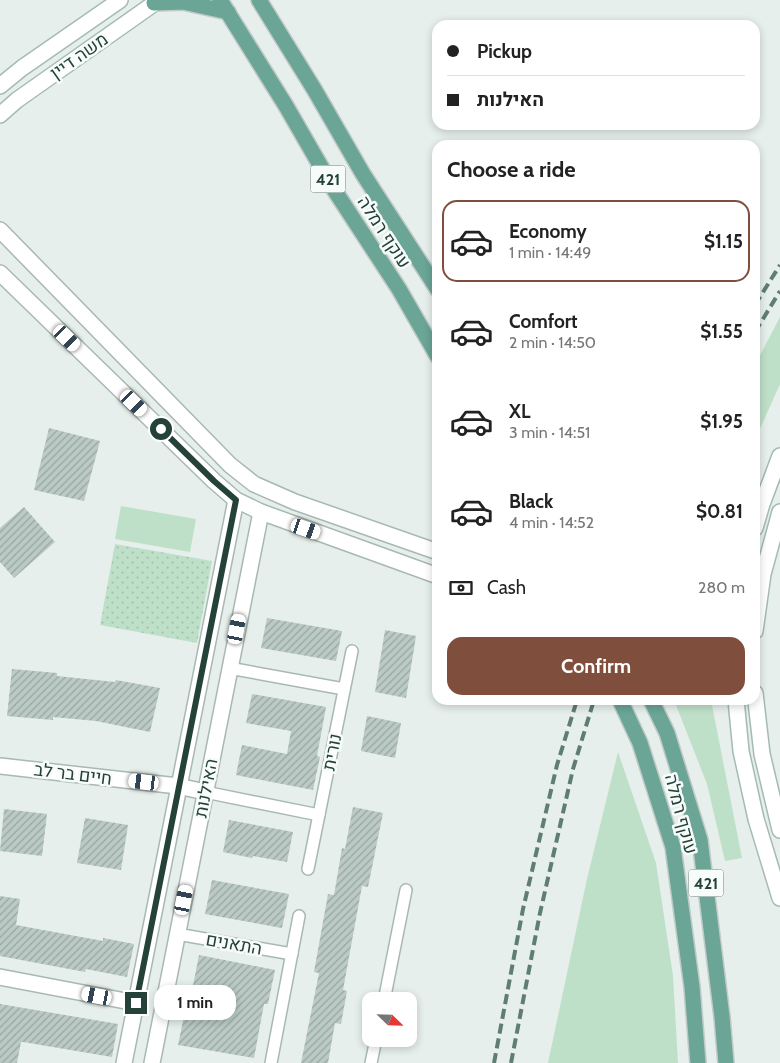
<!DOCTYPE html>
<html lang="en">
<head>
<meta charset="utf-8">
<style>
	:root { --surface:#fff; --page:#f2f2f2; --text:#222; --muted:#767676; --line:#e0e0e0; --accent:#804e3d }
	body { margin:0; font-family:Cabin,Heebo,sans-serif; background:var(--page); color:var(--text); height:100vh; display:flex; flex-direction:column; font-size:19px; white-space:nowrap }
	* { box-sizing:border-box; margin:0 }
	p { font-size:16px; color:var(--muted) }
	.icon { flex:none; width:28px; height:28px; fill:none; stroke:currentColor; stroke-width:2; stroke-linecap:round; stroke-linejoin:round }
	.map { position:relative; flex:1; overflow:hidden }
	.drawer { position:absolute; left:432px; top:140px; width:328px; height:565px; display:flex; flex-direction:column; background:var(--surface); border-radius:15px; box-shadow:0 2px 8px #0003 }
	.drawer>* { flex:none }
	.top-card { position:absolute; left:432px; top:20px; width:328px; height:110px; border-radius:15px; box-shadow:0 2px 8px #0003; display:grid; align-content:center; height:110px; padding:0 15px; background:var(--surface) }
	.needle { width:32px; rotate:113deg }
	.buttons { position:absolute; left:362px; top:992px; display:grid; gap:10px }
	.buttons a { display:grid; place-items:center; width:55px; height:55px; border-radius:10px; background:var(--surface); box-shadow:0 2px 8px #0003; font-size:25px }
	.end { position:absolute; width:22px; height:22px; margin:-11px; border:6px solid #24423a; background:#fff; box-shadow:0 0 0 2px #fff }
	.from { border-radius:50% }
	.bubble { position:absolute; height:35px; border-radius:15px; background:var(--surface); box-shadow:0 2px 8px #0003; font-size:16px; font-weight:800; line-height:35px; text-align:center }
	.car { position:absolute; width:15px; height:30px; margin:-15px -8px; border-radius:6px; box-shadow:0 0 4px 1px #0007; background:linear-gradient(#fff 24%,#345 0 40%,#fff 0 76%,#345 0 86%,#fff 0) }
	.top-card b { display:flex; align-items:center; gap:18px; height:48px; font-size:19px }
	.top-card b+b { border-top:1px solid var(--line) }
	.top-card i { width:12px; height:12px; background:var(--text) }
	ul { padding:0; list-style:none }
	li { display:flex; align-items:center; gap:15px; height:82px; margin:0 10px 8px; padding:0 5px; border:2px solid transparent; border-radius:15px }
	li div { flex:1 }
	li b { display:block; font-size:19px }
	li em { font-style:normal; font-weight:800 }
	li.on { border-color:var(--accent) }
	li>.icon { width:45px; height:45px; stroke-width:1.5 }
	h2 { padding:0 15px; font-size:22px; line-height:60px }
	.pay { display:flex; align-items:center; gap:12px; height:55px; padding:0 15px; font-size:19px }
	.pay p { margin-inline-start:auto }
	.cta { display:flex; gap:10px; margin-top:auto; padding:10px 15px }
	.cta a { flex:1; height:58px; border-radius:15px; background:var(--accent); color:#fff; font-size:20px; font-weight:800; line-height:58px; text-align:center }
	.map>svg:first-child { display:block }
	.grass { fill:#bfe0c8 }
	.park { fill:url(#park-dots) }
	.building { fill:url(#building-hatch) }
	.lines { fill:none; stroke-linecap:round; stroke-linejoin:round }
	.pedestrian-casing { stroke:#a8b8b2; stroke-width:14 }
	.minor-casing { stroke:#a8b8b2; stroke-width:18 }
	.secondary-casing { stroke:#a4bbb3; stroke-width:18 }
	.primary-casing { stroke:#c2cac8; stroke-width:18 }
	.pedestrian { stroke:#fff; stroke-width:11 }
	.minor { stroke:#fff; stroke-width:15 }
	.secondary { stroke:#fff; stroke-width:15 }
	.primary { stroke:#6aa596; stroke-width:15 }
	.rail { stroke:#5f7d75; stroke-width:4; stroke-dasharray:10 5; stroke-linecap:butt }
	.route { stroke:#24423a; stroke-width:6 }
	.labels { text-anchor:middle; stroke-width:5; stroke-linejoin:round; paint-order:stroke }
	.shield { fill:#f7fbf9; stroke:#637a73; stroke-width:1 }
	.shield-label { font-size:16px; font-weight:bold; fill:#24423a }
	.street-label { font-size:18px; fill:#24423a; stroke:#f7fbf9 }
</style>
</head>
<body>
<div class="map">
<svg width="780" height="1063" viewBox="0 0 780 1063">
	<defs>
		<pattern id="park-dots" width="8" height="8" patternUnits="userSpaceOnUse" patternTransform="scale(1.25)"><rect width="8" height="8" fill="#bfe0c8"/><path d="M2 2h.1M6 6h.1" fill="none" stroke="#a4c1ad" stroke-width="1.8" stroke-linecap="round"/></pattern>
		<pattern id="building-hatch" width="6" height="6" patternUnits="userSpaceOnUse" patternTransform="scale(1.25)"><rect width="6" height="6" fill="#bbcac4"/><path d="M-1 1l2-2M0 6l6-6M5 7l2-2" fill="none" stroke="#98a6a0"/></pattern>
	</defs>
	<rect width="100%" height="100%" fill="#e6efeb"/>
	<!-- grass -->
	<g class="grass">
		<polygon points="780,317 780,384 755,440 755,365"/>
		<polygon points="121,506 196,519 190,552 115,539"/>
		<polygon points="674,700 711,700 742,858 725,861 707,784"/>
		<polygon points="618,752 656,863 673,976 678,1063 548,1063 587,879"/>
	</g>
	<!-- park -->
	<polygon class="park" points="115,544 212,561 197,643 100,625"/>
	<!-- building -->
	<g class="building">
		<polygon points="49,428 100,441 84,501 34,490"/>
		<polygon points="24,507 55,542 14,578 0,562 0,528"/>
		<polygon points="267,618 342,631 336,661 261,648"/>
		<polygon points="385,630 416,636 406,698 375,692"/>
		<polygon points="12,669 57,673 57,676 115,682 116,680 160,688 150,732 96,721 53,717 53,720 7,716"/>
		<polygon points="252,694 326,707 317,756 320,757 313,790 236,775 242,745 287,754 291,731 246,723"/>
		<polygon points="367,716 401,723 395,758 361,751"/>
		<polygon points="353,807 383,813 368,887 362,886 343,990 347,991 341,1024 335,1023 328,1063 301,1063 319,973 314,972 328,894 334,895 342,848 345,849"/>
		<polygon points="4,809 47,814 42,856 0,851"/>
		<polygon points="85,818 128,825 121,870 77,863"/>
		<polygon points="229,820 293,832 287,862 253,856 252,858 223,852"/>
		<polygon points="212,880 289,894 282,928 205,914"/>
		<polygon points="0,896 20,899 16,925 103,941 103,938 134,944 127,977 86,969 85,972 0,956"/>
		<polygon points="199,955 275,970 268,1004 264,1004 254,1058 178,1045 185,1011 188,1011"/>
		<polygon points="0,1004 118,1024 112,1057 23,1042 21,1042 17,1063 0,1063"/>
	</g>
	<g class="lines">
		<!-- pedestrian casing -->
		<g class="pedestrian-casing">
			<g id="pedestrian">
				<polyline points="229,668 344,689"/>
				<polyline points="205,792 319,815"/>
				<polyline points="308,869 352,651"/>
				<polyline points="177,934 292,954"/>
				<polyline points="384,1001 406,890"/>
				<polyline points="271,1063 299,916"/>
				<polyline points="371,1063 376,1039"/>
			</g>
		</g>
		<!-- minor casing -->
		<g class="minor-casing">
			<g id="minor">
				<polyline points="0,230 230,465 254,484 295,502 438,552"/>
				<polyline points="0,273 214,481 236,500 261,512 438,576"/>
				<polyline points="0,766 178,786 205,792"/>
				<polyline points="0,977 136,1003"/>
				<polyline points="124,1063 236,500"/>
				<polyline points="152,1063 261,512"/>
			</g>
		</g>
		<!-- secondary casing -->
		<g class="secondary-casing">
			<g id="secondary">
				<polyline points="0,86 22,68 120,0"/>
				<polyline points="0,115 17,100 159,0"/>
				<polyline points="755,528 762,504 780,456"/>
				<polyline points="755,631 763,574 780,512"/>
				<polyline points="755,693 762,754 780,830"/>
				<polyline points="736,700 741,751 756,819 780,898"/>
			</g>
		</g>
		<!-- primary casing -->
		<g class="primary-casing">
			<g id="primary">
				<polyline points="220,0 286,106 335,191 399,289 438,357"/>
				<polyline points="259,0 314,89 363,174 438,290"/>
				<polyline points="154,3 183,2 228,12"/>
				<polyline points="620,700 640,743 673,847 692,987 698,1063"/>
				<polyline points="651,700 667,733 700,840 722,1017 726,1063"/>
			</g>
		</g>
		<!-- pedestrian -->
		<use href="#pedestrian" class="pedestrian"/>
		<!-- minor -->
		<use href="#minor" class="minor"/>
		<!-- secondary -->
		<use href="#secondary" class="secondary"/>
		<!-- primary -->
		<use href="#primary" class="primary"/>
		<!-- rail -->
		<g class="rail">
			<polyline points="755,305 780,265"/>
			<polyline points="755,332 780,291"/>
			<polyline points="494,1063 523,909 557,765 577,700"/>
			<polyline points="511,1063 540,913 573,769 594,700"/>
		</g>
	</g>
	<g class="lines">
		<!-- route -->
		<polyline class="route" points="136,1003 236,500 214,481 161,429"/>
	</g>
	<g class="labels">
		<!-- shield labels -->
		<g class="shield">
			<rect x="310.5" y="165.5" width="35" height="27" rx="4"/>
			<rect x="688.5" y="869.5" width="35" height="27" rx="4"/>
		</g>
		<g class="shield-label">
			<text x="328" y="185">421</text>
			<text x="706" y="889">421</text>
		</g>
		<!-- street labels -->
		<g class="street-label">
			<text transform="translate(79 56) rotate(-35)" y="6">משה דיין</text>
			<text transform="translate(384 232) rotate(57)" y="6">עוקף רמלה</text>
			<text transform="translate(332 752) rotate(-79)" y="6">נורית</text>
			<text transform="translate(73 774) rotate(7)" y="6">חיים בר לב</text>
			<text transform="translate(206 788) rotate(-79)" y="6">האילנות</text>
			<text transform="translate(681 814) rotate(75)" y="6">עוקף רמלה</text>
			<text transform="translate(234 944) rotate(10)" y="6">התאנים</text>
		</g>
	</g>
</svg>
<div class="buttons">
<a><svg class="needle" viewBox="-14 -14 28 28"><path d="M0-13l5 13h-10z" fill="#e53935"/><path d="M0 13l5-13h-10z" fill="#767676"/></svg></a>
</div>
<i class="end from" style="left:161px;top:429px"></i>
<i class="end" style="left:136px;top:1003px"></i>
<div class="bubble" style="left:154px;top:985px;width:82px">1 min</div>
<i class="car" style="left:67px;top:338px;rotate:134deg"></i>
<i class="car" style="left:134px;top:403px;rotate:134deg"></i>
<i class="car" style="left:306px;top:529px;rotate:109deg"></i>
<i class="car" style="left:237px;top:629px;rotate:11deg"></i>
<i class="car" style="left:144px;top:782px;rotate:277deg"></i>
<i class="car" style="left:184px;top:900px;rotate:11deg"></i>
<i class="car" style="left:97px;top:996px;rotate:281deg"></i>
<div class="top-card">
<b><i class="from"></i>Pickup</b>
<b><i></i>האילנות</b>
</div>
<section class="drawer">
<h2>Choose a ride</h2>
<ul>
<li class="on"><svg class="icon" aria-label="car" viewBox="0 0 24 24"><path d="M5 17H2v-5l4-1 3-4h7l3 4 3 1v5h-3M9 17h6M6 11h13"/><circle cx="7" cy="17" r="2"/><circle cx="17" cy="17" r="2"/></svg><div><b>Economy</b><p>1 min · 14:49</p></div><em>$1.15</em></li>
<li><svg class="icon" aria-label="car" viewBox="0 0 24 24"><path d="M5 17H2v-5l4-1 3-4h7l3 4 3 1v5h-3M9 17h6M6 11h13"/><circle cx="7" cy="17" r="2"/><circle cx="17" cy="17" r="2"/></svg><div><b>Comfort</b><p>2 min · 14:50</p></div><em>$1.55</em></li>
<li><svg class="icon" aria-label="car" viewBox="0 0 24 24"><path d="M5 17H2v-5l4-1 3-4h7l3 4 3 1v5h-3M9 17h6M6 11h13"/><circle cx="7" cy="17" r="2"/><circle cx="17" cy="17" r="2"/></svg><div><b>XL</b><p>3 min · 14:51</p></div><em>$1.95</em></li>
<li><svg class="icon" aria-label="car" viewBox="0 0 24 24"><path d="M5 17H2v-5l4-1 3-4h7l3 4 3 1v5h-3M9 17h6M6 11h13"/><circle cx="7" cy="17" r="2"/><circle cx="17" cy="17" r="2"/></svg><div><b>Black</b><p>4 min · 14:52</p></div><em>$0.81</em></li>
</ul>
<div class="pay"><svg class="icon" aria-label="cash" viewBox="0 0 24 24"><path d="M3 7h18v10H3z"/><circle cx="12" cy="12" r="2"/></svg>Cash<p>280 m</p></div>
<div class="cta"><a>Confirm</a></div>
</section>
</div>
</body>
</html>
